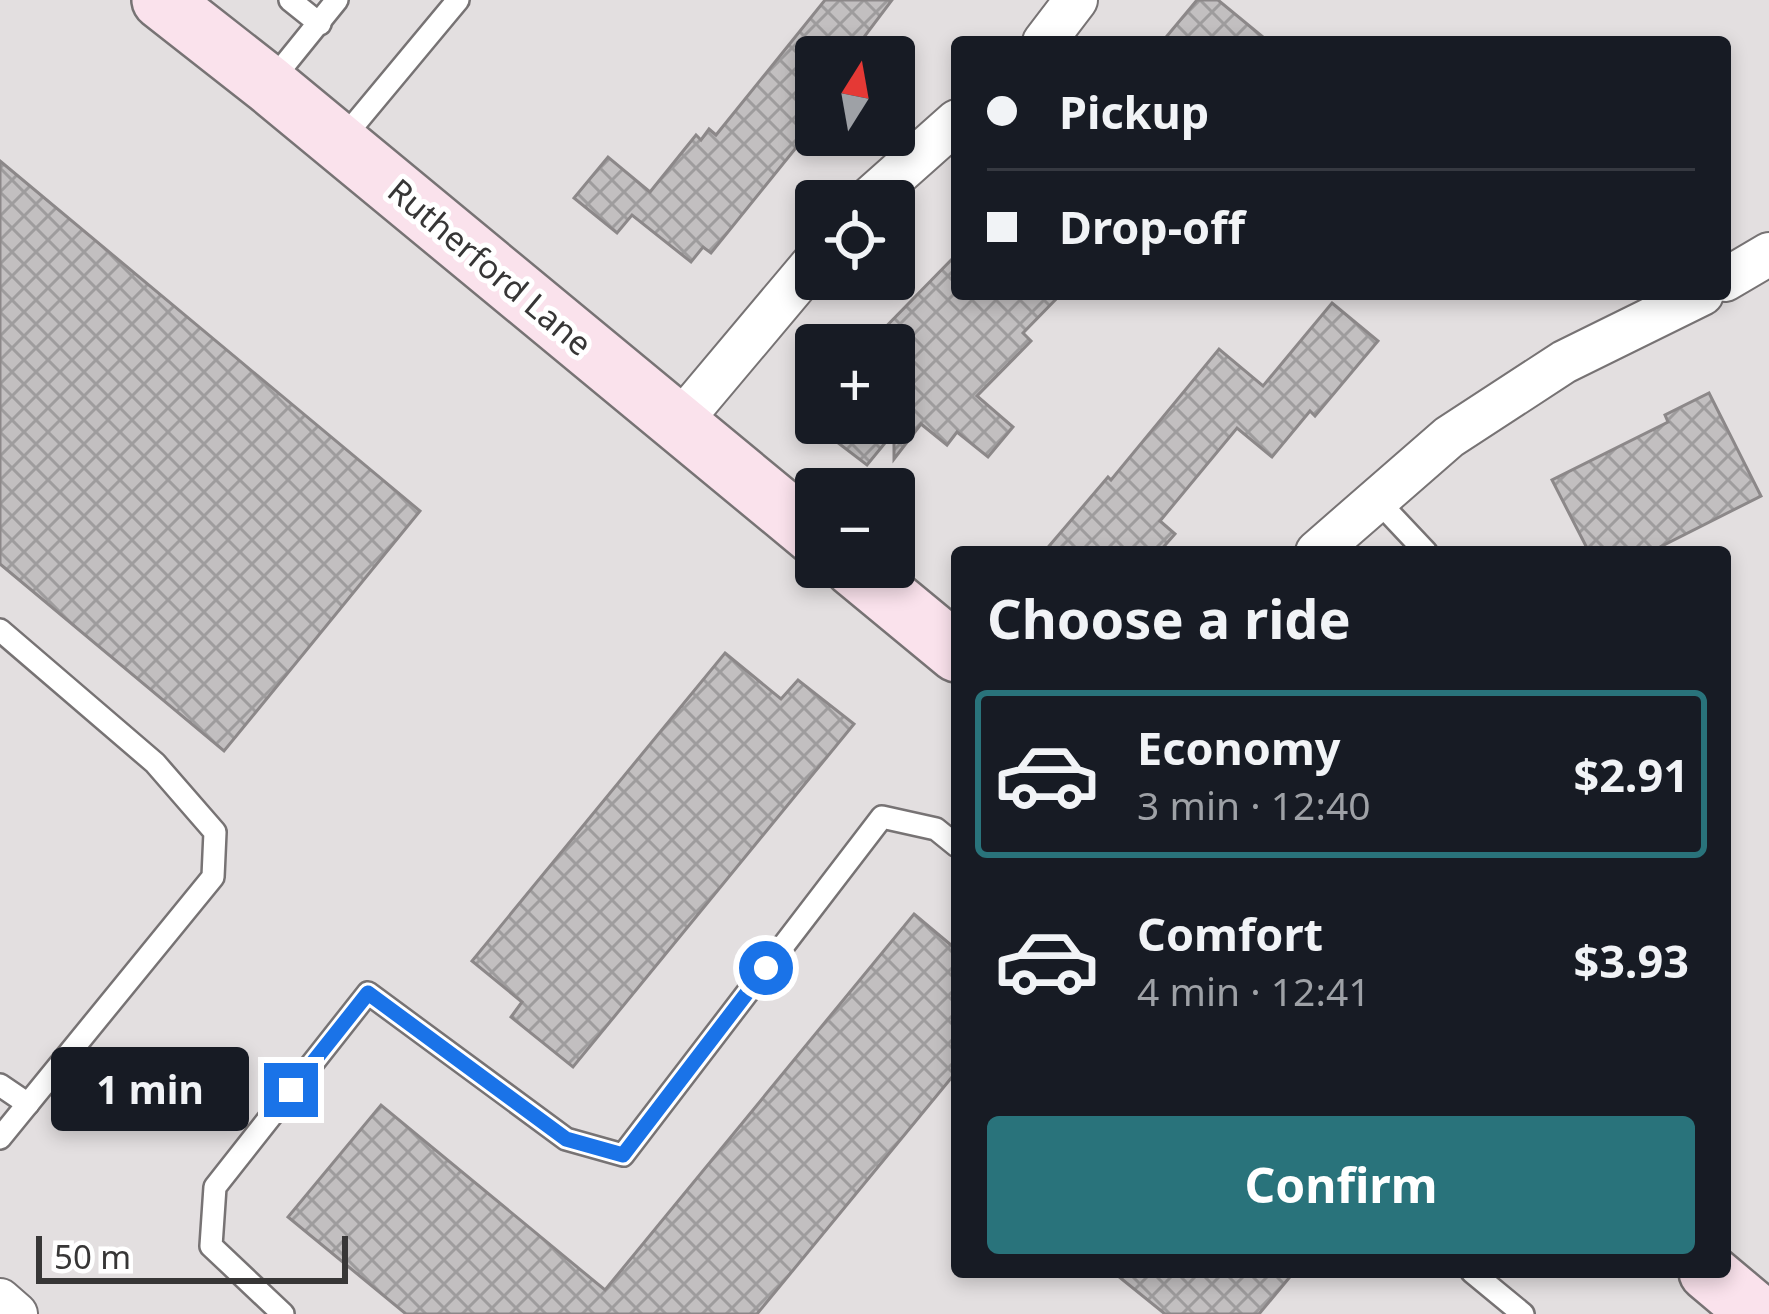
<!DOCTYPE html>
<html lang="en">
<head>
<meta charset="utf-8">
<style>
	:root { --surface:#171b24; --page:#20242c; --text:#f1f3f6; --muted:#9ea1a6; --line:#363941; --accent:#29737b }
	body { margin:0; font-family:"Noto Sans",sans-serif; background:var(--page); color:var(--text); height:100vh; display:flex; flex-direction:column; font-size:45px; white-space:nowrap }
	* { box-sizing:border-box; margin:0 }
	p { font-size:39px; color:var(--muted) }
	.icon { flex:none; width:66px; height:66px; fill:none; stroke:currentColor; stroke-width:2; stroke-linecap:round; stroke-linejoin:round }
	.map { position:relative; flex:1; overflow:hidden }
	.side { position:absolute; left:951px; top:546px; width:780px; height:732px; display:flex; flex-direction:column; background:var(--surface); border-radius:12px; box-shadow:0 6px 18px #0003 }
	.side>* { flex:none }
	.guide { position:absolute; left:951px; top:36px; width:780px; height:264px; border-radius:12px; box-shadow:0 6px 18px #0003; display:grid; align-content:center; height:264px; padding:0 36px; background:var(--surface) }
	.needle { width:78px; rotate:11deg }
	.fabs { position:absolute; left:795px; top:36px; display:grid; gap:24px }
	.fabs a { display:grid; place-items:center; width:120px; height:120px; border-radius:12px; background:var(--surface); box-shadow:0 6px 18px #0003; font-size:60px }
	.scale { position:absolute; left:36px; bottom:30px; width:312px; box-sizing:border-box; padding-left:12px; border:6px solid #373636; border-top:0; font-size:33px; line-height:42px; white-space:nowrap; color:#373636; -webkit-text-stroke:9px #fff; paint-order:stroke }
	.end { position:absolute; width:54px; height:54px; margin:-27px; border:15px solid #1a73e8; background:#fff; box-shadow:0 0 0 6px #fff }
	.from { border-radius:50% }
	.bubble { position:absolute; height:84px; border-radius:12px; background:var(--surface); box-shadow:0 6px 18px #0003; font-size:39px; font-weight:700; line-height:84px; text-align:center }
	.guide b { display:flex; align-items:center; gap:42px; height:114px; font-size:45px }
	.guide b+b { border-top:3px solid var(--line) }
	.guide i { width:30px; height:30px; background:var(--text) }
	ul { padding:0; list-style:none }
	li { display:flex; align-items:center; gap:36px; height:168px; margin:0 24px 18px; padding:0 12px; border:6px solid transparent; border-radius:12px }
	li div { flex:1 }
	li b { display:block; font-size:45px }
	li em { font-style:normal; font-weight:700 }
	li.on { border-color:var(--accent) }
	li>.icon { width:108px; height:108px; stroke-width:1.5 }
	h2 { padding:0 36px; font-size:54px; line-height:144px }
	.button { display:flex; gap:24px; margin-top:auto; padding:24px 36px }
	.button a { flex:1; height:138px; border-radius:12px; background:var(--accent); color:#fff; font-size:48px; font-weight:700; line-height:138px; text-align:center }
	.map>svg:first-child { display:block }
	.building { fill:url(#building-cross-hatch); stroke:#8c8889; stroke-width:3 }
	.lines { fill:none; stroke-linecap:round; stroke-linejoin:round }
	.lane-casing { stroke:#777374; stroke-width:26 }
	.street-casing { stroke:#777374; stroke-width:46 }
	.secondary-casing { stroke:#777374; stroke-width:62 }
	.lane { stroke:#fff; stroke-width:21 }
	.street { stroke:#fff; stroke-width:42 }
	.secondary { stroke:#fae2ec; stroke-width:57 }
	.route { stroke:#1a73e8; stroke-width:15 }
	.labels { text-anchor:middle; stroke-width:10; stroke-linejoin:round; paint-order:stroke }
	.street-label { font-size:33px; fill:#373636; stroke:#fff }
</style>
</head>
<body>
<div class="map">
<svg width="1769" height="1314" viewBox="0 0 1769 1314">
	<defs>
		<pattern id="building-cross-hatch" width="8" height="8" patternUnits="userSpaceOnUse" patternTransform="scale(3)"><rect width="8" height="8" fill="#c2bfc0"/><path d="M0 0l8 8M0 8l8-8" fill="none" stroke="#9e9c9d"/></pattern>
	</defs>
	<rect width="100%" height="100%" fill="#e3dfe0"/>
	<!-- building -->
	<g class="building">
		<polygon points="825,0 892,0 849,57 816,57 816,123 711,253 703,247 691,262 632,215 617,233 574,198 608,157 650,192 696,135 701,140 709,129 716,135"/>
		<polygon points="1197,0 1218,0 1269,42 1162,42"/>
		<polygon points="0,161 420,511 224,751 0,564"/>
		<polygon points="957,254 957,294 1061,294 1023,333 1031,341 977,396 1013,427 988,457 957,432 947,445 921,424 894,459 894,432 867,465 812,423 894,423 894,345 868,345"/>
		<polygon points="1332,303 1378,341 1315,416 1310,411 1272,457 1237,428 1160,521 1175,534 1159,552 1044,552 1108,477 1111,480 1219,349 1263,386"/>
		<polygon points="1709,393 1761,496 1650,552 1589,552 1552,480 1668,422 1665,415"/>
		<polygon points="725,653 781,699 798,680 854,724 573,1067 511,1017 522,1002 472,961"/>
		<polygon points="914,914 957,950 957,1071 757,1314 406,1314 288,1217 381,1105 605,1290"/>
		<polygon points="1113,1272 1294,1272 1259,1314 1165,1314"/>
	</g>
	<g class="lines">
		<!-- lane casing -->
		<g class="lane-casing">
			<g id="lane">
				<polyline points="290,0 320,24"/>
				<polyline points="269,84 337,0"/>
				<polyline points="339,143 458,0"/>
				<polyline points="1377,500 1426,552"/>
				<polyline points="0,630 155,763 215,832 213,877 0,1138"/>
				<polyline points="0,1085 28,1104"/>
				<polyline points="1472,1272 1523,1314"/>
				<polyline points="283,1314 211,1246 215,1187 368,993 566,1139 623,1155 882,817 936,829 957,846"/>
			</g>
		</g>
		<!-- street casing -->
		<g class="street-casing">
			<g id="street">
				<polyline points="1044,42 1076,0"/>
				<polyline points="867,201 957,121"/>
				<polyline points="1725,280 1769,254"/>
				<polyline points="679,423 816,260"/>
				<polyline points="1317,552 1449,437 1564,362 1702,294"/>
				<polyline points="0,1300 16,1314"/>
			</g>
		</g>
		<!-- secondary casing -->
		<g class="secondary-casing">
			<g id="secondary">
				<polyline points="161,0 268,84 816,537"/>
				<polyline points="853,567 957,653"/>
				<polyline points="1708,1272 1758,1314"/>
			</g>
		</g>
		<!-- lane -->
		<use href="#lane" class="lane"/>
		<!-- street -->
		<use href="#street" class="street"/>
		<!-- secondary -->
		<use href="#secondary" class="secondary"/>
	</g>
	<g class="lines">
		<!-- route -->
		<polyline class="route" points="291,1090 368,993 566,1139 623,1155 766,968"/>
	</g>
	<g class="labels">
		<!-- street labels -->
		<g class="street-label">
			<text transform="translate(490 267) rotate(40)" y="12">Rutherford Lane</text>
		</g>
	</g>
</svg>
<div class="fabs">
<a><svg class="needle" viewBox="-14 -14 28 28"><path d="M0-13l5 13h-10z" fill="#e53935"/><path d="M0 13l5-13h-10z" fill="#9ea1a6"/></svg></a>
<a><svg class="icon" aria-label="locate" viewBox="0 0 24 24"><circle cx="12" cy="12" r="6"/><path d="M12 2v4M12 18v4M2 12h4M18 12h4"/></svg></a>
<a>+</a>
<a>−</a>
</div>
<div class="scale">50 m</div>
<i class="end from" style="left:766px;top:968px"></i>
<i class="end" style="left:291px;top:1090px"></i>
<div class="bubble" style="left:51px;top:1047px;width:198px">1 min</div>
<div class="guide">
<b><i class="from"></i>Pickup</b>
<b><i></i>Drop-off</b>
</div>
<section class="side">
<h2>Choose a ride</h2>
<ul>
<li class="on"><svg class="icon" aria-label="car" viewBox="0 0 24 24"><path d="M5 17H2v-5l4-1 3-4h7l3 4 3 1v5h-3M9 17h6M6 11h13"/><circle cx="7" cy="17" r="2"/><circle cx="17" cy="17" r="2"/></svg><div><b>Economy</b><p>3 min · 12:40</p></div><em>$2.91</em></li>
<li><svg class="icon" aria-label="car" viewBox="0 0 24 24"><path d="M5 17H2v-5l4-1 3-4h7l3 4 3 1v5h-3M9 17h6M6 11h13"/><circle cx="7" cy="17" r="2"/><circle cx="17" cy="17" r="2"/></svg><div><b>Comfort</b><p>4 min · 12:41</p></div><em>$3.93</em></li>
</ul>
<div class="button"><a>Confirm</a></div>
</section>
</div>
</body>
</html>
